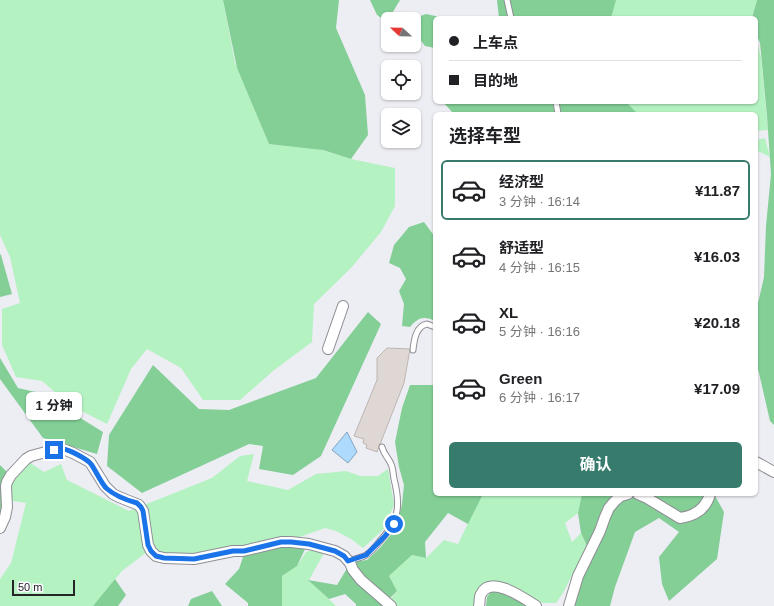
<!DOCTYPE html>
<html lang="zh">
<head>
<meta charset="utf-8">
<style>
	:root { --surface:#fff; --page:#f2f2f2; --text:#202124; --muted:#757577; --line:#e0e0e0; --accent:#377b6d }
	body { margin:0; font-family:Helvetica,"Noto Sans SC",sans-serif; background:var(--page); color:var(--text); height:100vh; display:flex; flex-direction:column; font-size:15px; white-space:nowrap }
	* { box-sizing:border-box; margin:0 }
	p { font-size:13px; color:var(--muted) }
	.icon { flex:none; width:22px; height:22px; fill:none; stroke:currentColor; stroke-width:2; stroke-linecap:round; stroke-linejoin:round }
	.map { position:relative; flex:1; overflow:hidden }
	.details { position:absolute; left:433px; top:112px; width:325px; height:384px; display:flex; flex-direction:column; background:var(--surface); border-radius:6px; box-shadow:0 1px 3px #0004 }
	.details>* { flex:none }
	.guide { position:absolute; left:433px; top:16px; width:325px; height:88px; border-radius:6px; box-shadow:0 1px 3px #0004; display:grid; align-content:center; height:88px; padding:0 16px; background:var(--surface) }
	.needle { width:26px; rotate:292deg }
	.controls { position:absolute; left:381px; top:12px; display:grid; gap:8px }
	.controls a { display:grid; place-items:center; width:40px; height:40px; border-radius:6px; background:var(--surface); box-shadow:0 1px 3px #0004; font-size:20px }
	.scale { position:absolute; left:12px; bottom:10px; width:63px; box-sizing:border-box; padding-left:4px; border:2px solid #252528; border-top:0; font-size:11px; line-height:14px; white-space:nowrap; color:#252528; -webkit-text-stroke:3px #fbfbff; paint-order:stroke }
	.end { position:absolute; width:18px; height:18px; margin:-9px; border:5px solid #1a73e8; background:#fff; box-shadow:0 0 0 2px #fff }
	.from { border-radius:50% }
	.bubble { position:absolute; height:28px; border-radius:6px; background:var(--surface); box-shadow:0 1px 3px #0004; font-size:13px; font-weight:700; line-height:28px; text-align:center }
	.guide b { display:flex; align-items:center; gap:14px; height:38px; font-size:15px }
	.guide b+b { border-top:1px solid var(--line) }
	.guide i { width:10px; height:10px; background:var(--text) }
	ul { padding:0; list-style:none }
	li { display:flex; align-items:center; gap:12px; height:60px; margin:0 8px 6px; padding:0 8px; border:2px solid transparent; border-radius:6px }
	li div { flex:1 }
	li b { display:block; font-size:15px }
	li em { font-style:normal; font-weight:700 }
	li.selected { border-color:var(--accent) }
	li>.icon { width:36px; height:36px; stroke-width:1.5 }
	h2 { padding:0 16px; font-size:18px; line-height:48px }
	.button { display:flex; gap:8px; margin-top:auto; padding:8px 16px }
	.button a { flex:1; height:46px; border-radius:6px; background:var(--accent); color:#fff; font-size:16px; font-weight:700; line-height:46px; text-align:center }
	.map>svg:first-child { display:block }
	.green { fill:#b5f2c2 }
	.forest { fill:#83cf96 }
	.water { fill:#aedafd; stroke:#85a4bd }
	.building { fill:#dfd7d4; stroke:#bdb6b2 }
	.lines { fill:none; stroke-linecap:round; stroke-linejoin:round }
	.lane-casing { stroke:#8e8e94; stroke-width:7 }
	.street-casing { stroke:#8e8e94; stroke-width:12 }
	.lane { stroke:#fff; stroke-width:5 }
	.street { stroke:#fff; stroke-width:10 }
	.route { stroke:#1a73e8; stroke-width:5 }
</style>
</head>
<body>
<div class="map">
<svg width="774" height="606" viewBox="0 0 774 606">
	<rect width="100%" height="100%" fill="#ededf4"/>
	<!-- green -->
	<g class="green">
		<polygon points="0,0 223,0 235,63 269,144 310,146 351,159 395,168 395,206 381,232 351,268 314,304 312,342 273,371 240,400 203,400 181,368 147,349 131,369 107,424 70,405 42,381 16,377 2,345 2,309 20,303 10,257 0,235"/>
		<polygon points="601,0 757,0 752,18 603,18"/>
		<polygon points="756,38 761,57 768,130 756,131 756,114 628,114 615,102 756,102"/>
		<polygon points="765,138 770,157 758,151 756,152 756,140"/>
		<polygon points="254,454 247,481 288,490 316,474 346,471 360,476 378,476 388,469 394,504 385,528 363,548 351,539 336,531 325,528 291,540 189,556 157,555 151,549 122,571 93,606 0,606 0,579 11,563 26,503 8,500 12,477 26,460 44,472 61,464 67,480 129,511 212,478 240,456"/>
		<polygon points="482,494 582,494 578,513 565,523 572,542 581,533 587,546 563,593 556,603 543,603 493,581 481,588 475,606 385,606 397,591 389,576 412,555 426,558 444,540 458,544"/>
		<polygon points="316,548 324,553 309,580 336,606 281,606 282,576 297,566 306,552"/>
	</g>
	<!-- forest -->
	<g class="forest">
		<polygon points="223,0 339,0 336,28 365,95 368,135 351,159 323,150 269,144 237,68"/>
		<polygon points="370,0 400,0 387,22 377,15"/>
		<polygon points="497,0 616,0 611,18 499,18"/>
		<polygon points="757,0 774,0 774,425 770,421 756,360 756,312 764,277 766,226 771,174 767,116 760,43 756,33 756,18 752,18"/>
		<polygon points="426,14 445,18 435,18 435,48 425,46 414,31 414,19 412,19"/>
		<polygon points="443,102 626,102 638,114 453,114 453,113"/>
		<path d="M424,222L435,237V321C424,315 417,318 410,327L402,326L404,304L399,291L406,279L400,268L389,263L394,245L409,227Z"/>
		<polygon points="0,254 1,255 12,294 0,297"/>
		<polygon points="368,312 381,324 321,456 293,475 259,469 263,446 249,444 142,493 107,466 109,435 153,365 199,409 229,410 316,378"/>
		<polygon points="0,358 18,388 40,393 103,432 97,454 43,438 0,379"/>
		<polygon points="410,385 435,385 435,494 483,494 468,524 448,513 425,542 426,558 412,555 389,576 397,591 382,606 356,606 356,604 345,594 329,599 308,580 337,585 349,565 353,562 367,560 379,549 393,532 400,512 402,504 404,485 399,467 395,442 402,408"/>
		<polygon points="0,465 8,473 4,507 0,522"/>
		<polygon points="582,494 714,494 724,512 717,559 669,601 662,584 659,557 679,532 659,518 635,532 615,587 610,606 573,606 589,550 581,533 578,513"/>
		<polygon points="281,544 307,545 297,566 282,576 282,606 248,606 248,603 225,584 239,569 245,551"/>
		<polygon points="115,579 126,595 118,606 93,606"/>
		<polygon points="493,589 529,606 486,606 487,597"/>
		<polygon points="212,591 222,606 188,606 191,599"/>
	</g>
	<!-- water -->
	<polygon class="water" points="347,432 357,452 348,463 332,450"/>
	<!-- building -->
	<polygon class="building" points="387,348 410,349 404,383 377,452 366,448 367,445 363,443 364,439 354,436 377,380 377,358"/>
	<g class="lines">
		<!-- lane casing -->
		<g class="lane-casing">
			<g id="lane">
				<polyline points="507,0 511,18"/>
				<polyline points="556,102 558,114"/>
				<path d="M413,350C414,340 416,326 427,324L435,327"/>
				<path d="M348,561C354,559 361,558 366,555C371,552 376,546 379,542C399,521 401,506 394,479C393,474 393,468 391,464C388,457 384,455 382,447"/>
			</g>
		</g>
		<!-- street casing -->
		<g class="street-casing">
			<g id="street">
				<polyline points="328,349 343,306"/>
				<polyline points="756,462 774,472"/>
				<path d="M638,494L647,498L680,518C694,516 706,509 710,494"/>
				<polyline points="0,528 5,517 7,507 6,486 7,482 11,475 26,459 31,456 53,450 63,449 73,453 90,462 105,486 113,494 119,497 139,505 143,511 148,545 151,551 156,556 164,558 194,559 233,551 243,551 281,542 291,542 309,544 335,551 344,556 350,563 353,570 361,580 391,606"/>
				<path d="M479,606C480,602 479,597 481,594C491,574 525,599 536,606"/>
				<polyline points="569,606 578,576 600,531 605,517 609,508 615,501 621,496 628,494"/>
			</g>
		</g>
		<!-- lane -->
		<use href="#lane" class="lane"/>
		<!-- street -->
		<use href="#street" class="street"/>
	</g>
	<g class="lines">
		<!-- route -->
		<path class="route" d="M54,450C56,450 60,449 63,449C70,450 87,459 91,464C96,471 100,481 106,488C115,496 126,500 137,503L141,507L143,511L148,545L151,551L156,556L164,558L194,559L233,551H244L281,542H291L309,544L335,551L344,556L348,561L366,555L385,536L394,524"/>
	</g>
</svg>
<div class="controls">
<a><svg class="needle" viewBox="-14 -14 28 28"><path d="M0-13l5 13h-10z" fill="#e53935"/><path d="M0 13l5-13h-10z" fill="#757577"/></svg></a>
<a><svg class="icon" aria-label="locate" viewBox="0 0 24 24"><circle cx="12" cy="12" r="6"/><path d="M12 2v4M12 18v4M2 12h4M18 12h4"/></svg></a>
<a><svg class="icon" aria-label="layers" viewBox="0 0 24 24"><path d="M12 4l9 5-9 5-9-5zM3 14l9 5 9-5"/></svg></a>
</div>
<div class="scale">50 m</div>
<i class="end from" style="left:394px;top:524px"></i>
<i class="end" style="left:54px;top:450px"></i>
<div class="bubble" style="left:26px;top:392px;width:56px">1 分钟</div>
<div class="guide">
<b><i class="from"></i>上车点</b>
<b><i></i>目的地</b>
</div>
<section class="details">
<h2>选择车型</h2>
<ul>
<li class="selected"><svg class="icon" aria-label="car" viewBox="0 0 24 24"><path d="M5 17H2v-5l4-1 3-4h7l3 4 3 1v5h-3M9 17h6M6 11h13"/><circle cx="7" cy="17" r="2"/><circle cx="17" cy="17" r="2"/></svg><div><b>经济型</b><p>3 分钟 · 16:14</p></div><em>¥11.87</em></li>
<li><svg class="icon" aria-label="car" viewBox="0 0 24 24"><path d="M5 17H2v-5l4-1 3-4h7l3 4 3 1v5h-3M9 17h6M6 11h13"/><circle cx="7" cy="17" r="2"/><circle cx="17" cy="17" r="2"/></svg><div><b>舒适型</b><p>4 分钟 · 16:15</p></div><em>¥16.03</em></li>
<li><svg class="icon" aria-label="car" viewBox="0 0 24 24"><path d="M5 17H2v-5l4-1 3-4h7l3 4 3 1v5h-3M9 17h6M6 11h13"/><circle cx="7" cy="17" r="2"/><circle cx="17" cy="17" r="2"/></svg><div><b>XL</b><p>5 分钟 · 16:16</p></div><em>¥20.18</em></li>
<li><svg class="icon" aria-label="car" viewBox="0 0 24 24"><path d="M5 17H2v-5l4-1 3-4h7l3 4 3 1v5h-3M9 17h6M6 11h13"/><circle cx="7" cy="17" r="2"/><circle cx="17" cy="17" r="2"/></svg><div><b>Green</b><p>6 分钟 · 16:17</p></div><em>¥17.09</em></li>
</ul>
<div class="button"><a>确认</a></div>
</section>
</div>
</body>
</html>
